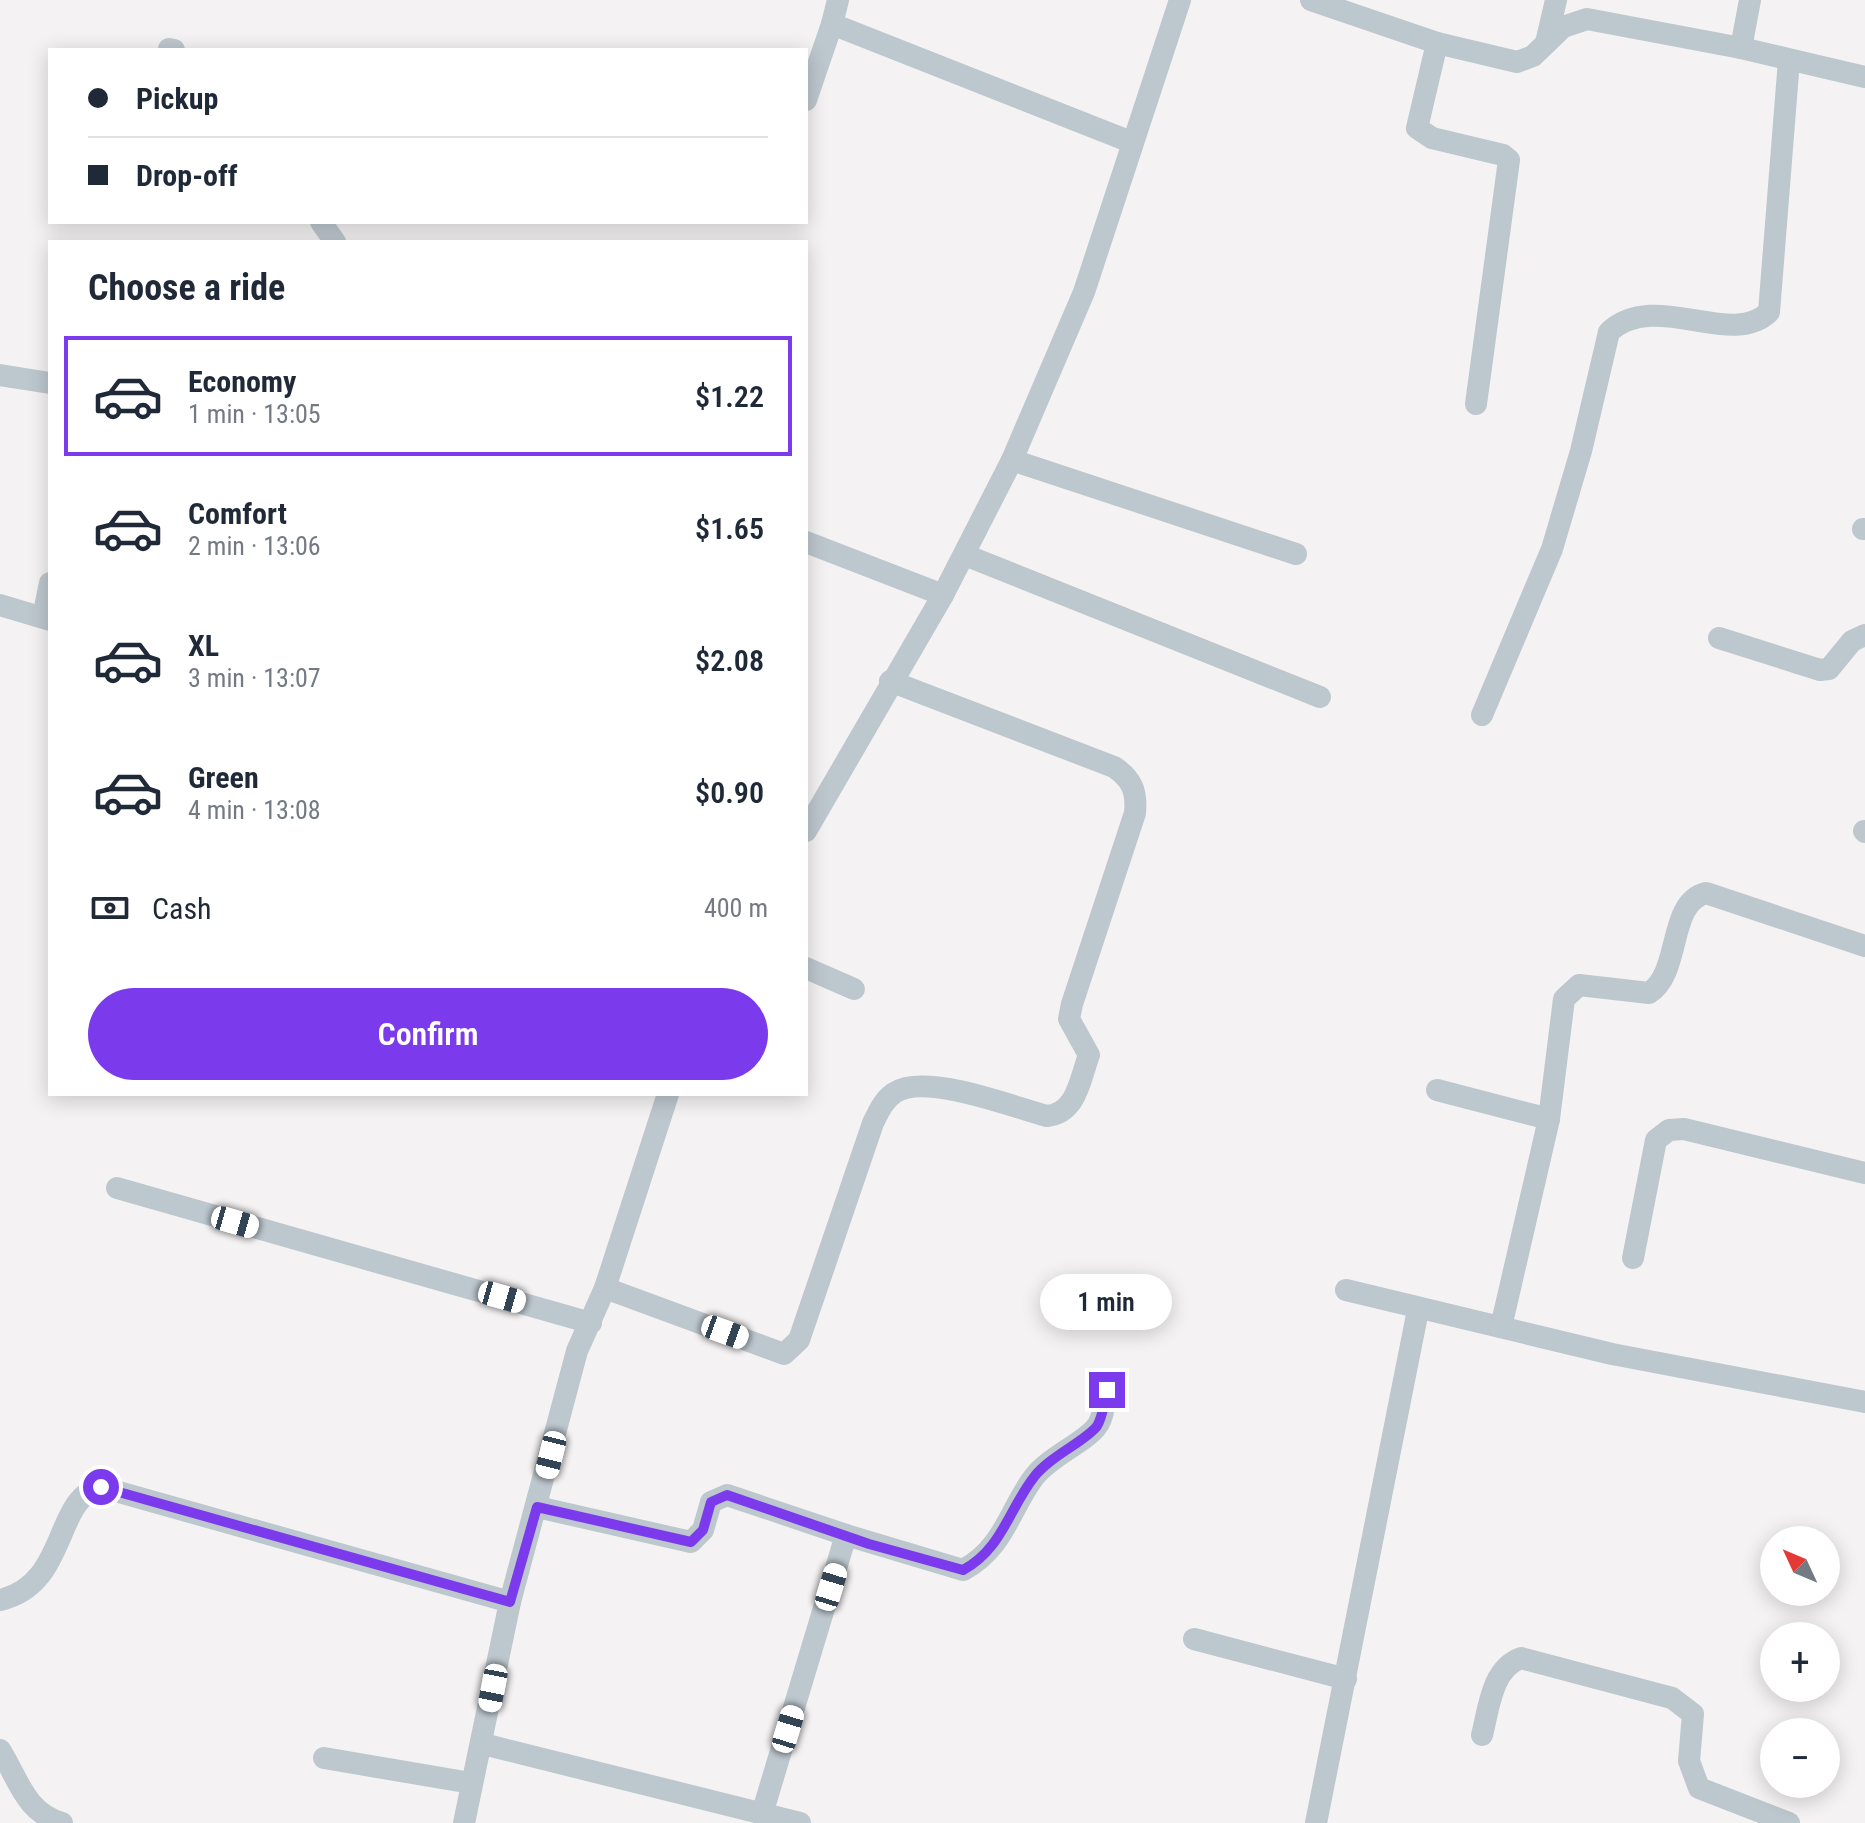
<!DOCTYPE html>
<html lang="en">
<head>
<meta charset="utf-8">
<style>
	:root { --surface:#fff; --page:#f6f6f7; --text:#1f2937; --muted:#747a83; --line:#e0e1e3; --accent:#7c3aed }
	body { margin:0; font-family:"Roboto Condensed",sans-serif; background:var(--page); color:var(--text); height:100vh; display:flex; flex-direction:column; font-size:30px; white-space:nowrap }
	* { box-sizing:border-box; margin:0 }
	p { font-size:26px; color:var(--muted) }
	.icon { flex:none; width:44px; height:44px; fill:none; stroke:currentColor; stroke-width:2; stroke-linecap:round; stroke-linejoin:round }
	.map { position:relative; flex:1; overflow:hidden }
	.details { position:absolute; left:48px; top:240px; width:760px; height:856px; display:flex; flex-direction:column; background:var(--surface); border-radius:0px; box-shadow:0 4px 20px #0003 }
	.details>* { flex:none }
	.guide { position:absolute; left:48px; top:48px; width:760px; height:176px; border-radius:0px; box-shadow:0 4px 20px #0003; display:grid; align-content:center; height:176px; padding:0 40px; background:var(--surface) }
	.needle { width:52px; rotate:314deg }
	.buttons { position:absolute; left:1760px; top:1526px; display:grid; gap:16px }
	.buttons a { display:grid; place-items:center; width:80px; height:80px; border-radius:50%; background:var(--surface); box-shadow:0 4px 20px #0003; font-size:40px }
	.end { position:absolute; width:36px; height:36px; margin:-18px; border:10px solid #7c3aed; background:#fff; box-shadow:0 0 0 4px #fff }
	.from { border-radius:50% }
	.bubble { position:absolute; height:56px; border-radius:28px; background:var(--surface); box-shadow:0 4px 20px #0003; font-size:26px; font-weight:600; line-height:56px; text-align:center }
	.car { position:absolute; width:24px; height:48px; margin:-24px -12px; border-radius:10px; box-shadow:0 0 6px 2px #0007; background:linear-gradient(#fff 24%,#345 0 40%,#fff 0 76%,#345 0 86%,#fff 0) }
	.guide b { display:flex; align-items:center; gap:28px; height:76px; font-size:30px }
	.guide b+b { border-top:2px solid var(--line) }
	.guide i { width:20px; height:20px; background:var(--text) }
	ul { padding:0; list-style:none }
	li { display:flex; align-items:center; gap:24px; height:120px; margin:0 16px 12px; padding:0 24px; border:4px solid transparent; border-radius:0px }
	li div { flex:1 }
	li b { display:block; font-size:30px }
	li em { font-style:normal; font-weight:600 }
	li.current { border-color:var(--accent) }
	li>.icon { width:72px; height:72px; stroke-width:1.5 }
	h2 { padding:0 40px; font-size:36px; line-height:96px }
	.pay { display:flex; align-items:center; gap:20px; height:88px; padding:0 40px; font-size:30px }
	.pay p { margin-inline-start:auto }
	.action { display:flex; gap:16px; margin-top:auto; padding:16px 40px }
	.action a { flex:1; height:92px; border-radius:48px; background:var(--accent); color:#fff; font-size:32px; font-weight:600; line-height:92px; text-align:center }
	.map>svg:first-child { display:block }
	.lines { fill:none; stroke-linecap:round; stroke-linejoin:round }
	.minor { stroke:#bdc7ce; stroke-width:22 }
	.route { stroke:#7c3aed; stroke-width:10 }
</style>
</head>
<body>
<div class="map">
<svg width="1865" height="1823" viewBox="0 0 1865 1823">
	<rect width="100%" height="100%" fill="#f4f2f2"/>
	<g class="lines">
		<!-- minor -->
		<g class="minor">
			<polyline points="838,0 832,24 1131,142"/>
			<polyline points="1311,0 1437,43 1517,62 1533,56 1563,27 1587,19 1741,48 1865,77"/>
			<polyline points="1437,43 1417,128 1432,138 1503,155 1509,160 1476,404"/>
			<polyline points="1546,43 1556,0"/>
			<polyline points="1741,48 1750,0"/>
			<polyline points="169,49 174,50"/>
			<polyline points="806,100 832,24"/>
			<polyline points="321,222 335,242"/>
			<polyline points="0,375 50,383"/>
			<polyline points="1012,460 1296,554"/>
			<polyline points="1863,529 1865,529"/>
			<polyline points="806,542 943,595"/>
			<polyline points="965,555 1320,697"/>
			<polyline points="0,605 50,620"/>
			<polyline points="43,617 50,583"/>
			<polyline points="1719,638 1820,670 1829,669 1852,641 1865,635"/>
			<path d="M1482,715L1552,549L1581,451L1609,332C1655,289 1731,349 1769,312L1789,60"/>
			<polyline points="806,831 943,595 1012,460 1084,292 1180,0"/>
			<polyline points="1864,831 1865,832"/>
			<polyline points="806,968 854,989"/>
			<polyline points="1437,1090 1549,1119"/>
			<polyline points="117,1188 591,1323"/>
			<polyline points="1633,1258 1656,1140 1669,1130 1684,1129 1865,1173"/>
			<path d="M605,1288L784,1354L799,1340L873,1123C879,1111 883,1101 894,1093C925,1072 1012,1107 1047,1116C1077,1113 1080,1079 1089,1055L1069,1019L1072,1004L1135,813C1137,791 1132,779 1114,767L890,681"/>
			<polyline points="1346,1290 1612,1354 1865,1402"/>
			<path d="M1501,1327L1549,1119L1564,999L1579,985L1649,993C1682,972 1667,903 1706,893L1865,946"/>
			<polyline points="537,1507 691,1542 703,1530 711,1502 727,1495 846,1535"/>
			<path d="M0,1600C69,1584 53,1498 101,1487L510,1602"/>
			<polyline points="1194,1639 1346,1679"/>
			<path d="M1482,1735C1489,1709 1491,1669 1521,1658L1672,1698L1693,1714L1689,1761L1699,1788L1789,1823"/>
			<polyline points="483,1744 800,1823"/>
			<path d="M0,1750C19,1780 25,1812 62,1823"/>
			<polyline points="324,1758 471,1783"/>
			<path d="M762,1814L846,1535L963,1570C1005,1547 1009,1510 1034,1477C1050,1456 1086,1442 1097,1426C1104,1417 1104,1402 1107,1390"/>
			<polyline points="464,1823 510,1602 577,1351 605,1288 668,1094"/>
			<polyline points="1316,1823 1418,1310"/>
		</g>
	</g>
	<g class="lines">
		<!-- route -->
		<path class="route" d="M101,1487L510,1602L537,1507L691,1542L703,1530L711,1502L727,1495L869,1544L963,1570C1002,1549 1009,1509 1034,1477C1050,1456 1086,1441 1097,1426C1103,1417 1104,1402 1107,1390"/>
	</g>
</svg>
<div class="buttons">
<a><svg class="needle" viewBox="-14 -14 28 28"><path d="M0-13l5 13h-10z" fill="#e53935"/><path d="M0 13l5-13h-10z" fill="#747a83"/></svg></a>
<a>+</a>
<a>−</a>
</div>
<i class="end from" style="left:101px;top:1487px"></i>
<i class="end" style="left:1107px;top:1390px"></i>
<div class="bubble" style="left:1040px;top:1274px;width:132px">1 min</div>
<i class="car" style="left:235px;top:1222px;rotate:106deg"></i>
<i class="car" style="left:502px;top:1297px;rotate:106deg"></i>
<i class="car" style="left:725px;top:1332px;rotate:110deg"></i>
<i class="car" style="left:551px;top:1455px;rotate:194deg"></i>
<i class="car" style="left:831px;top:1587px;rotate:17deg"></i>
<i class="car" style="left:493px;top:1688px;rotate:191deg"></i>
<i class="car" style="left:788px;top:1729px;rotate:17deg"></i>
<div class="guide">
<b><i class="from"></i>Pickup</b>
<b><i></i>Drop-off</b>
</div>
<section class="details">
<h2>Choose a ride</h2>
<ul>
<li class="current"><svg class="icon" aria-label="car" viewBox="0 0 24 24"><path d="M5 17H2v-5l4-1 3-4h7l3 4 3 1v5h-3M9 17h6M6 11h13"/><circle cx="7" cy="17" r="2"/><circle cx="17" cy="17" r="2"/></svg><div><b>Economy</b><p>1 min · 13:05</p></div><em>$1.22</em></li>
<li><svg class="icon" aria-label="car" viewBox="0 0 24 24"><path d="M5 17H2v-5l4-1 3-4h7l3 4 3 1v5h-3M9 17h6M6 11h13"/><circle cx="7" cy="17" r="2"/><circle cx="17" cy="17" r="2"/></svg><div><b>Comfort</b><p>2 min · 13:06</p></div><em>$1.65</em></li>
<li><svg class="icon" aria-label="car" viewBox="0 0 24 24"><path d="M5 17H2v-5l4-1 3-4h7l3 4 3 1v5h-3M9 17h6M6 11h13"/><circle cx="7" cy="17" r="2"/><circle cx="17" cy="17" r="2"/></svg><div><b>XL</b><p>3 min · 13:07</p></div><em>$2.08</em></li>
<li><svg class="icon" aria-label="car" viewBox="0 0 24 24"><path d="M5 17H2v-5l4-1 3-4h7l3 4 3 1v5h-3M9 17h6M6 11h13"/><circle cx="7" cy="17" r="2"/><circle cx="17" cy="17" r="2"/></svg><div><b>Green</b><p>4 min · 13:08</p></div><em>$0.90</em></li>
</ul>
<div class="pay"><svg class="icon" aria-label="cash" viewBox="0 0 24 24"><path d="M3 7h18v10H3z"/><circle cx="12" cy="12" r="2"/></svg>Cash<p>400 m</p></div>
<div class="action"><a>Confirm</a></div>
</section>
</div>
</body>
</html>
